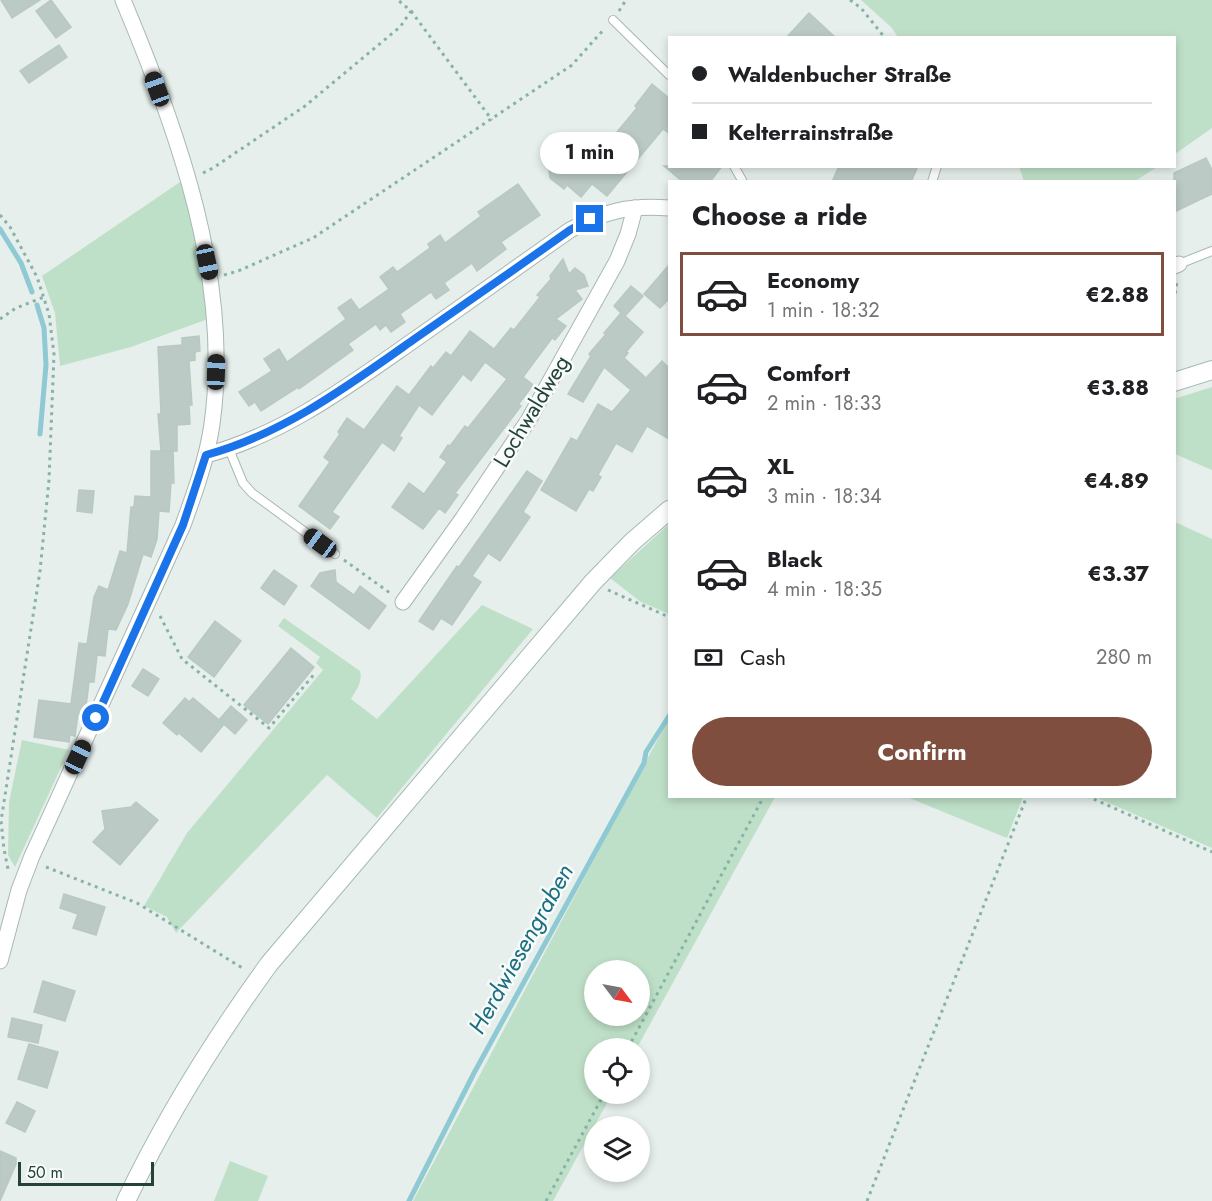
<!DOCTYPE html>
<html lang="en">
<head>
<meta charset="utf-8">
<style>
	:root { --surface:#fff; --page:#f6f6f6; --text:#202124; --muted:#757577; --line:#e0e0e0; --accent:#7f4e3f }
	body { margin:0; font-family:Jost,sans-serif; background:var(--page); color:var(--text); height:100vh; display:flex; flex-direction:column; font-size:22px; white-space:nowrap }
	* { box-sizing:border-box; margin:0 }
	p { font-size:20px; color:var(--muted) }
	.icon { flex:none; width:33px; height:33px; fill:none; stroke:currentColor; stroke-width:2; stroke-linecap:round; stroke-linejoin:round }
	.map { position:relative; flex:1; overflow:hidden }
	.drawer { position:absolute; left:668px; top:180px; width:508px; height:618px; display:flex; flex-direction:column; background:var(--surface); border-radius:0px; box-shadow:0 3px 9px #0003 }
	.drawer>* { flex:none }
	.hud { position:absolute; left:668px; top:36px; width:508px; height:132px; border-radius:0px; box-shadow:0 3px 9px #0003; display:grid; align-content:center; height:132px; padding:0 24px; background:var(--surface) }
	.needle { width:39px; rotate:122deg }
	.fabs { position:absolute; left:584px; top:960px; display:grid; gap:12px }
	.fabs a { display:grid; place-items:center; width:66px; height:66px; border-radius:50%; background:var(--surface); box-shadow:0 3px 9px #0003; font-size:30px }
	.scale { position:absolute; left:18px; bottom:15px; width:136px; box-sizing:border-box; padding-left:6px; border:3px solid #24423a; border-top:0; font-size:16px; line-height:21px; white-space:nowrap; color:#24423a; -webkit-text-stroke:4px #f7fbf9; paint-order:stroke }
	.end { position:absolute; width:27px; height:27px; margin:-14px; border:8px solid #1a73e8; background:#fff; box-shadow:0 0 0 3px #fff }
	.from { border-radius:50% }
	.bubble { position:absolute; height:42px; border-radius:21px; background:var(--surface); box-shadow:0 3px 9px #0003; font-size:20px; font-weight:700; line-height:42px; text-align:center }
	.car { position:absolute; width:18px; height:36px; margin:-18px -9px; border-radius:8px; box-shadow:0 0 4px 2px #0007; background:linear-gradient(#222 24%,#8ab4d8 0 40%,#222 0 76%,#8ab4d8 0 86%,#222 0) }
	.hud b { display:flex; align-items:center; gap:21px; height:57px; font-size:22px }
	.hud b+b { border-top:2px solid var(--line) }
	.hud i { width:15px; height:15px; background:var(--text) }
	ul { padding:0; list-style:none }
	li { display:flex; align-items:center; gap:18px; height:84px; margin:0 12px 9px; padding:0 12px; border:3px solid transparent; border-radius:0px }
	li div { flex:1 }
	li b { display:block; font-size:22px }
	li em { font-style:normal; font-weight:700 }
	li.selected { border-color:var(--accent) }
	li>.icon { width:54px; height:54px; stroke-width:1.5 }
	h2 { padding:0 24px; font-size:27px; line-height:72px }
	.pay { display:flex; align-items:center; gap:15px; height:66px; padding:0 24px; font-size:22px }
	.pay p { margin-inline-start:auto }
	.action { display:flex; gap:12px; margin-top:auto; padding:12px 24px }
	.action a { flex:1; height:69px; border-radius:36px; background:var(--accent); color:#fff; font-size:24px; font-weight:700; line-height:69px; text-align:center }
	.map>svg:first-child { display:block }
	.green { fill:#bfe0c8; fill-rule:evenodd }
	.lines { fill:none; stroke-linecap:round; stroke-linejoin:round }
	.stream { stroke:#8ec9d4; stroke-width:5 }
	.building { fill:#bbcac4; stroke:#b8c9c2; stroke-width:1.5 }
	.lane-casing { stroke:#a8b8b2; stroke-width:10 }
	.street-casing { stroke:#a8b8b2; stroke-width:17 }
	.secondary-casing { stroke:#a4bbb3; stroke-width:20 }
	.path { stroke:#86b3a5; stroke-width:3; stroke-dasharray:3 4.5; stroke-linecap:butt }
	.lane { stroke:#fff; stroke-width:8 }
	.street { stroke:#fff; stroke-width:15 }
	.secondary { stroke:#fff; stroke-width:18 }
	.route { stroke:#1a73e8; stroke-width:8 }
	.labels { text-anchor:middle; stroke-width:5; stroke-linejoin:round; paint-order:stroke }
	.street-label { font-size:22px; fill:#24423a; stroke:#f7fbf9 }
	.water-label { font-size:24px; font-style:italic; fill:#1c6f80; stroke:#f7fbf9 }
</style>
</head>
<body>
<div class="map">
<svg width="1212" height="1201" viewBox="0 0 1212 1201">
	<rect width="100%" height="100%" fill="#e6efeb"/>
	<!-- green -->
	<g class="green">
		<polygon points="861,0 1212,0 1212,128 1175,154 1174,38 898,37 891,27"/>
		<polygon points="1019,167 1019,166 1157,167 1135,181 1024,181"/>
		<polygon points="183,180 201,257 208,319 131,347 60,366 55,313 42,276"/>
		<polygon points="1212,387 1212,470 1175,454 1174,399"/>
		<polygon points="1175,522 1212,539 1212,848 1095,797 1174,796"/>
		<polygon points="669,524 669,614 641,602 610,578"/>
		<path d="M482,605L533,629L377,818L327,775L176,933L167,917L144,906L187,833L323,670L316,663L320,657L278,626L284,618L360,671C363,682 356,690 351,699L377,719Z"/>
		<path d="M669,718V796L775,797L637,1048H594V1094H612L553,1201H413ZM594,970H639V1016H594Z"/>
		<polygon points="22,740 69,750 15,867 8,855 9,802"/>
		<polygon points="907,797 1023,797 1007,838"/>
		<polygon points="230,1161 268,1176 258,1201 214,1201"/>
	</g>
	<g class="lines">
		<!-- stream -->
		<g class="stream">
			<polyline points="0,229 21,263 32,292"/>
			<polyline points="37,305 44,328 46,365 40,434"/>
			<polyline points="409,1201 474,1073 644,763 646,752 669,716"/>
		</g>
	</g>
	<!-- building -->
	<g class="building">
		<polygon points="1,0 40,0 12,18"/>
		<polygon points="51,0 71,27 56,38 36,11"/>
		<polygon points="809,13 836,38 786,38"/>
		<polygon points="59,45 67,57 29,83 20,71"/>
		<polygon points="652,84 669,98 669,133 663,129 607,196 592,184 581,197 567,185 564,189 550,178 549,170 554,164 561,162 572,171 588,151 588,144 593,138 599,138 607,144 637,108 635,106"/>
		<polygon points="1206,158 1212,170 1212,194 1174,212 1174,173"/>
		<polygon points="664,166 722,166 710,182 683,182"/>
		<polygon points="839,166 918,166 911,182 832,182"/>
		<polygon points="518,184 540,215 501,242 506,249 477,271 472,263 444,283 449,290 436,299 431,292 400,314 405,322 391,332 386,325 380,330 376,324 348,344 353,350 299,389 298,387 261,411 255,402 249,406 239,392 272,371 264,359 279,349 287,362 346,319 338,308 351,299 359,310 389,289 380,277 393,267 397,272 430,248 428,244 440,235 445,243 481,216 478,212"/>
		<polygon points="563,259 569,274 575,268 584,275 588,286 575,290 582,299 556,319 566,326 555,340 552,338 523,377 533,385 518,405 521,406 455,493 458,495 445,513 439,508 423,529 392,507 409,483 424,494 447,462 440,457 448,445 450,446 465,426 468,428 507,379 485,362 471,381 463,374 432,415 419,405 399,436 402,438 394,451 382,442 332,512 339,517 330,529 299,506 330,462 324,457 340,434 338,432 347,418 364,430 397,386 409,395 431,366 433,368 446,352 451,356 470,331 494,349 511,328 514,330 540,297 537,295 551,279 550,276"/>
		<polygon points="669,265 669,299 660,308 644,294"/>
		<polygon points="631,286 643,296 625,316 643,332 626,352 628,353 624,358 646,378 662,361 669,368 669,439 647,426 632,452 616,443 598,475 601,477 593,491 589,489 576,511 541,490 571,438 577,441 598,404 612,412 631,390 604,367 583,402 568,394 591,356 589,354 606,334 604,333 621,313 614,306"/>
		<polygon points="199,336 200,351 195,352 195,360 189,361 192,405 189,405 190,424 177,425 177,451 161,451 158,414 161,414 158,347 182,345 182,338"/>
		<polygon points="151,451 173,451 174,483 171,483 169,512 159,511 157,539 151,557 143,554 128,604 116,630 108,629 105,656 97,655 94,682 89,682 85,715 78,714 75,736 70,735 69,742 34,737 39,700 71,704 79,643 87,644 94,597 99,586 108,590 120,551 127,553 131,507 134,507 135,496 151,497"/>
		<polygon points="527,471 542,481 523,512 530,517 500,561 488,553 472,576 481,582 452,625 441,618 433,630 419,621 457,566 459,567"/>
		<polygon points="79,490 94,491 92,513 77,511"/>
		<polygon points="274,570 297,586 284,605 261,588"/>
		<polygon points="335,570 336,582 354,595 360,586 386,606 369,629 311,586 320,573"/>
		<polygon points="215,621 241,641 214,677 188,657"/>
		<polygon points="291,648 314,667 268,724 244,705"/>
		<polygon points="143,669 159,679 148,696 132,686"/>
		<polygon points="185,698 189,702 193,698 224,724 201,752 179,733 177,735 163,723"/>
		<polygon points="231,706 247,720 235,734 219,720"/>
		<polygon points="136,802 158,820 120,865 93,842 105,829 102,811 131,807"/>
		<polygon points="64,894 105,907 96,935 73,928 78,914 60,908"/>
		<polygon points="43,981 75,991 65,1021 34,1012"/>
		<polygon points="12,1018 42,1025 38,1043 8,1037"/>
		<polygon points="29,1044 58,1052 47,1088 18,1079"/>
		<polygon points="17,1102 35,1111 25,1132 6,1123"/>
		<polygon points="0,1151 16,1158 16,1164 0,1201"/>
	</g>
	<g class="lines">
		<!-- lane casing -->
		<g class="lane-casing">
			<g id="lane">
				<polyline points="613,20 669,75"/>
				<polyline points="734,166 743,182"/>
				<polyline points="932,182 937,166"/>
				<polyline points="1179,264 1212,251"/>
				<polyline points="229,449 243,483 252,493 335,554"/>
			</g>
		</g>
		<!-- street casing -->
		<g class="street-casing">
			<g id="street">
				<polyline points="1174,266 1179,264"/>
				<path d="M206,455C285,434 351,384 417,338C468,302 519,266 570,230C605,211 629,205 669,208"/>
				<polyline points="403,602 463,518 528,421 617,261 628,234 635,208"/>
				<path d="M0,961L19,890L32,856L183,525C195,492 207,459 212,424C232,280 178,131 123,0"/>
			</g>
		</g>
		<!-- secondary casing -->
		<g class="secondary-casing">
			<g id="secondary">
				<polyline points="1174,382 1212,370"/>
				<path d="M126,1201C166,1117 214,1040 269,964L593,582L632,542L669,510"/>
			</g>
		</g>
		<!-- path -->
		<g class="path">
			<polyline points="850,0 861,8 885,38"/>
			<polyline points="411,11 492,120"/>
			<polyline points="619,11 626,0"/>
			<polyline points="203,173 213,168 305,106 400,27 411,11 398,0"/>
			<polyline points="0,215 10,227 37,277 49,314 54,354 49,480 40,571 1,821 4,849 8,869"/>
			<polyline points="224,275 238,271 313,238 572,65 605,28"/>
			<polyline points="1174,301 1177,281"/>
			<polyline points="0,319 16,308 44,297"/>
			<polyline points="344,560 390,593"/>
			<polyline points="608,590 669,617"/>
			<polyline points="160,616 182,659 269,728 316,672"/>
			<polyline points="1087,796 1212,852"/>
			<polyline points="46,867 137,903 244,969"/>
			<polyline points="628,1048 764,796"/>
			<polyline points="546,1201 604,1094"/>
			<polyline points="867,1201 1027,796"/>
		</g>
		<!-- lane -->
		<use href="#lane" class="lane"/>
		<!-- street -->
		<use href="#street" class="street"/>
		<!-- secondary -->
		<use href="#secondary" class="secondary"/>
	</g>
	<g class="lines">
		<!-- route -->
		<path class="route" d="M96,718L183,525L206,455C283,434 348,386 413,340C465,304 518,267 570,230L590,219"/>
	</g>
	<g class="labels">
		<!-- street labels -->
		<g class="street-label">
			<text transform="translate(531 411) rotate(-59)" y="8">Lochwaldweg</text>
		</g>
		<!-- water labels -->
		<g class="water-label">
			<text transform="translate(521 949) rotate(-61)" y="8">Herdwiesengraben</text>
		</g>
	</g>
</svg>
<div class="fabs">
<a><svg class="needle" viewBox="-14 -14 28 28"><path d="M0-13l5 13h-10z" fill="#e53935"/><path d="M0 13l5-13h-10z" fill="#757577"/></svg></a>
<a><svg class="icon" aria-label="locate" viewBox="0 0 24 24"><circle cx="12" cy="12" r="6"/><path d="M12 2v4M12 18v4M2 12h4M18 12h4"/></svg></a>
<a><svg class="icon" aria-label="layers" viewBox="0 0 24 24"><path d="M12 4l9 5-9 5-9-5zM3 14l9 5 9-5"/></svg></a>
</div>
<div class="scale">50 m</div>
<i class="end from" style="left:96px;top:718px"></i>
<i class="end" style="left:590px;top:219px"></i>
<div class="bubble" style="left:540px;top:132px;width:99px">1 min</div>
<i class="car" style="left:157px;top:89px;rotate:340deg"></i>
<i class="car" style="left:207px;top:262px;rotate:168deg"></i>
<i class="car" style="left:216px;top:372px;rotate:2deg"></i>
<i class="car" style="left:320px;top:543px;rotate:306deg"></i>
<i class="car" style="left:78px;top:757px;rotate:25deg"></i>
<div class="hud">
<b><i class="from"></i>Waldenbucher Straße</b>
<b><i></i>Kelterrainstraße</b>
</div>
<section class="drawer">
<h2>Choose a ride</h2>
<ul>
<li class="selected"><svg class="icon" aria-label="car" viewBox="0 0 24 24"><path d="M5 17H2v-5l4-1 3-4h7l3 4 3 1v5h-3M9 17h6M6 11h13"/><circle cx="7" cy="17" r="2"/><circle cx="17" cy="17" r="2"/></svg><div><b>Economy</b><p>1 min · 18:32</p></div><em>€2.88</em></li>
<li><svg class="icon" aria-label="car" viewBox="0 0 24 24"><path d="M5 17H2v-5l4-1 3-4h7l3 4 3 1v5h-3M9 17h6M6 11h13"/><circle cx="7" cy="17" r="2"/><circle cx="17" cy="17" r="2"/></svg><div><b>Comfort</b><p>2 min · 18:33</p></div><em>€3.88</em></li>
<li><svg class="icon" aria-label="car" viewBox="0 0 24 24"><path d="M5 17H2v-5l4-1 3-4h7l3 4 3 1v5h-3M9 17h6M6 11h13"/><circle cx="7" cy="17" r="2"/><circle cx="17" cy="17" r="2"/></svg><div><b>XL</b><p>3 min · 18:34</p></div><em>€4.89</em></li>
<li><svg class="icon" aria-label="car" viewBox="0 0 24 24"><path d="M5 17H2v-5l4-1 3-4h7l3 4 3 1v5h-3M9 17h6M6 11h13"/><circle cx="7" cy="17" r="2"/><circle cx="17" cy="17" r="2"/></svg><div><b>Black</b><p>4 min · 18:35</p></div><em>€3.37</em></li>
</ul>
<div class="pay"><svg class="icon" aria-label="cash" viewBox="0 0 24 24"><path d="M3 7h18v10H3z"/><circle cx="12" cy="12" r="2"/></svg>Cash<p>280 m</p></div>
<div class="action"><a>Confirm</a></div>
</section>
</div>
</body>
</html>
